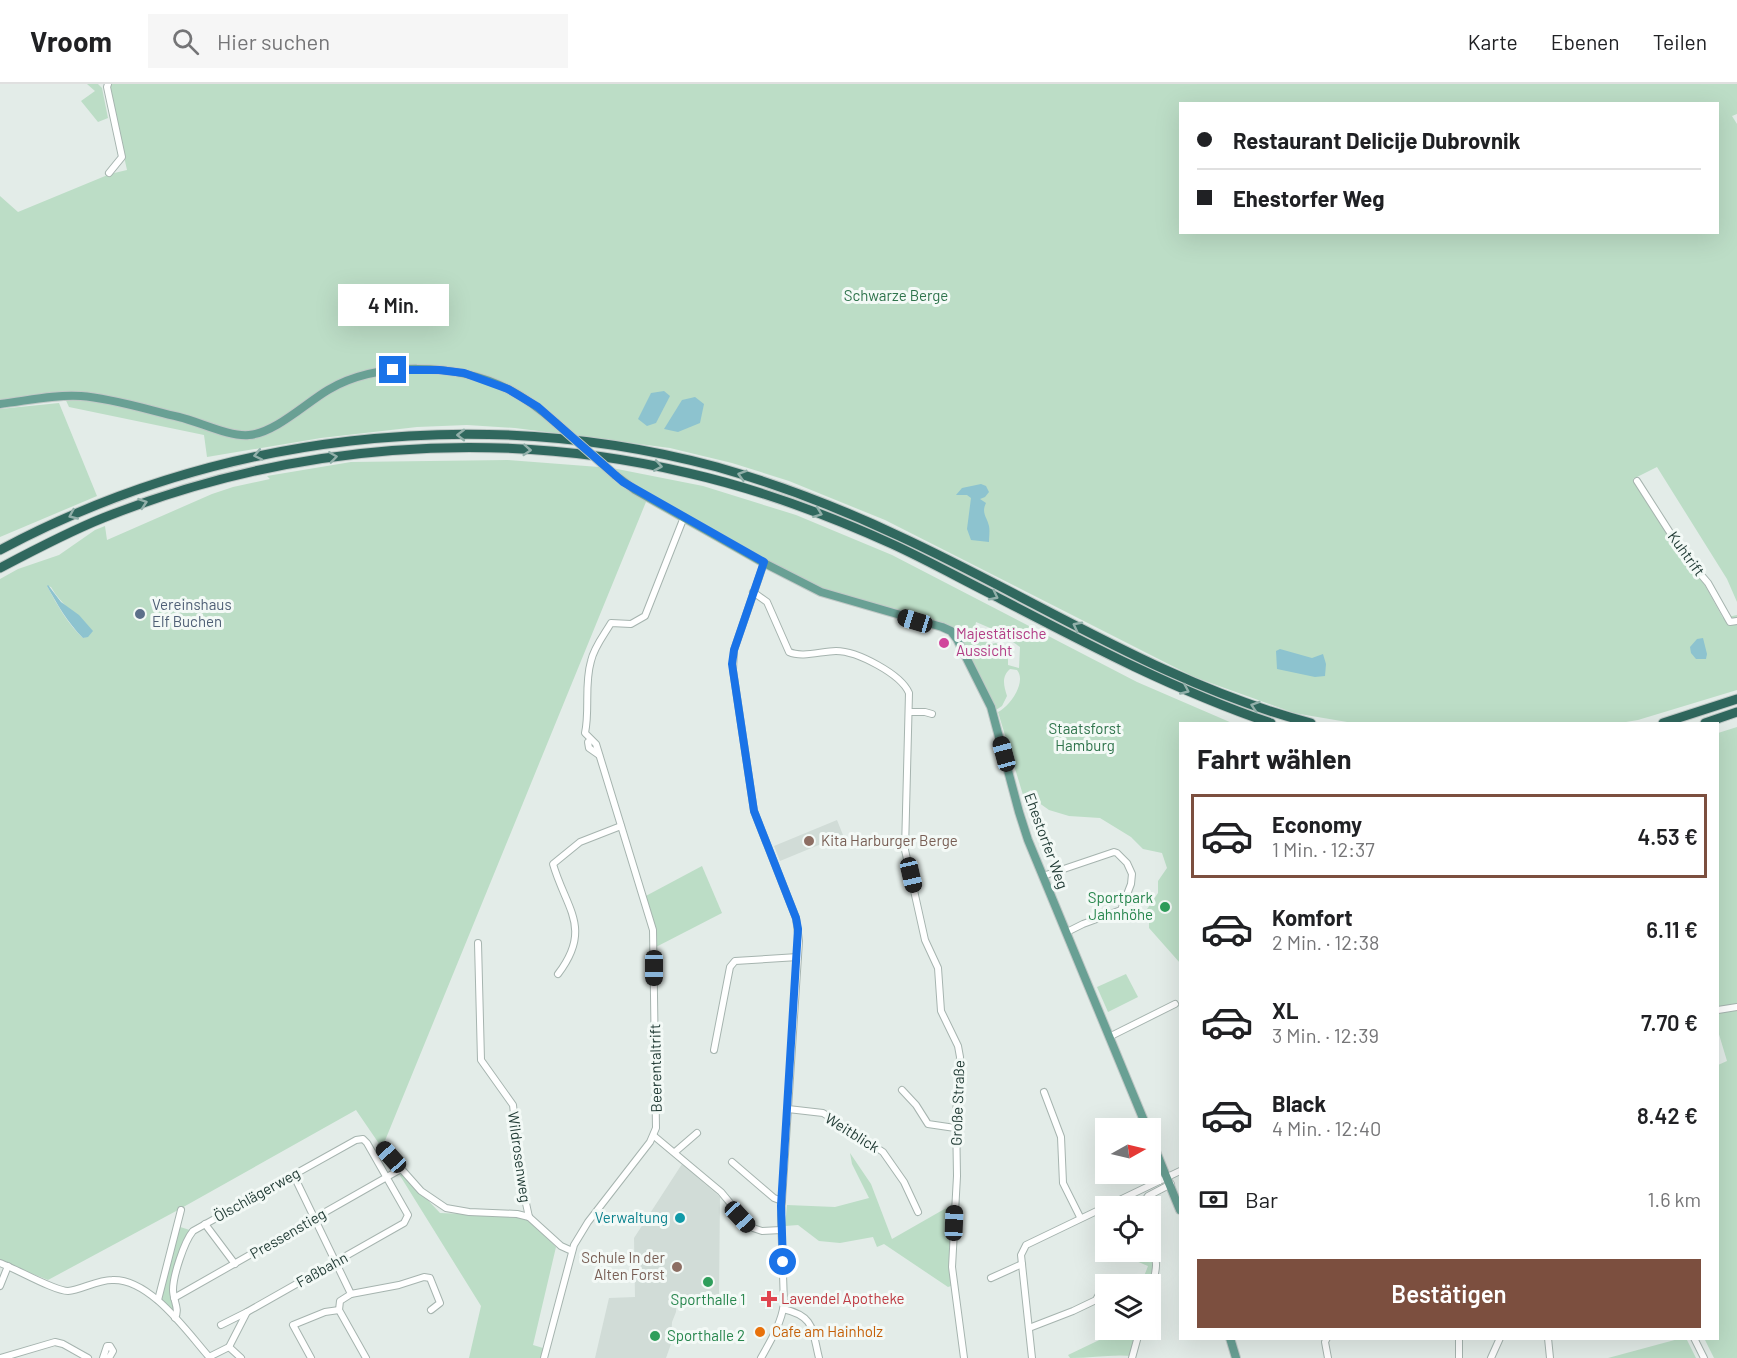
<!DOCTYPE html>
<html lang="de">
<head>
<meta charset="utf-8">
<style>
	:root { --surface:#fff; --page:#f6f6f6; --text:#202124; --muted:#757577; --line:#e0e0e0; --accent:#7c4f3f }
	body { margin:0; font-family:Barlow,sans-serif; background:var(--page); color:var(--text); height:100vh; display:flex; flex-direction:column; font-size:22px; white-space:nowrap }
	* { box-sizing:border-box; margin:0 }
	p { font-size:20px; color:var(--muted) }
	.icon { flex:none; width:33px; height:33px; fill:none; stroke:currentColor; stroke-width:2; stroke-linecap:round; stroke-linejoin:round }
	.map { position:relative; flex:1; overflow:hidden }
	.drawer { position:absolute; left:1179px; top:638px; width:540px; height:618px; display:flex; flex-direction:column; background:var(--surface); border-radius:0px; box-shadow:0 6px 24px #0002 }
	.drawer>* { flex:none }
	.banner { position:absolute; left:1179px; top:18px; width:540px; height:132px; border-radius:0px; box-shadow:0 6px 24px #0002; display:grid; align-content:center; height:132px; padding:0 18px; background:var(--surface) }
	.needle { width:39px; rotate:82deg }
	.fabs { position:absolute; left:1095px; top:1034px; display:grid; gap:12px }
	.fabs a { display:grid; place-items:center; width:66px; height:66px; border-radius:0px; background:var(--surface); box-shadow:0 6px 24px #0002; font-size:30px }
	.end { position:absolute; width:27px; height:27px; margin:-14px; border:8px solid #1a73e8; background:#fff; box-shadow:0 0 0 3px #fff }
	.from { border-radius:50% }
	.bubble { position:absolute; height:42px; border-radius:0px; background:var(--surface); box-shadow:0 6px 24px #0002; font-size:20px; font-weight:600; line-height:42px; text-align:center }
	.car { position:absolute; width:18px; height:36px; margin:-18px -9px; border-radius:8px; box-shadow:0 0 4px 2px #0007; background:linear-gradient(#222 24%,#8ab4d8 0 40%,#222 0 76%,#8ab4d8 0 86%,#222 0) }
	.banner b { display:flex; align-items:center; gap:21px; height:57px; font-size:22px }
	.banner b+b { border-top:2px solid var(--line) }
	.banner i { width:15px; height:15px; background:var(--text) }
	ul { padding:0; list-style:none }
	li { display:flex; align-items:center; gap:18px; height:84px; margin:0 12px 9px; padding:0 6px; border:3px solid transparent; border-radius:0px }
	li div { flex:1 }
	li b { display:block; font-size:22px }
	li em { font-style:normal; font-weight:600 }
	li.on { border-color:var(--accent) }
	li>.icon { width:54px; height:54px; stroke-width:1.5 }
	h2 { padding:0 18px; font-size:27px; line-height:72px }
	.pay { display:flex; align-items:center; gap:15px; height:66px; padding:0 18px; font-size:22px }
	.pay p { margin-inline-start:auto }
	.primary-button { display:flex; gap:12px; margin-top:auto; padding:12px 18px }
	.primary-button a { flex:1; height:69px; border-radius:0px; background:var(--accent); color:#fff; font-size:24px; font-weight:600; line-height:69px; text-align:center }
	header { display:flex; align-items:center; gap:36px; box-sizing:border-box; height:84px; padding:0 30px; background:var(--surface); border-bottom:2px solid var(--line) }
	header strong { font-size:28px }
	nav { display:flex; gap:33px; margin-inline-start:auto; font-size:21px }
	.search { width:420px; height:54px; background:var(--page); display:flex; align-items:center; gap:15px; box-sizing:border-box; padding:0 21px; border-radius:0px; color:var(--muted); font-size:22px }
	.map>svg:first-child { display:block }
	.built { fill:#d1dcd7 }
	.green { fill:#bcddc6; fill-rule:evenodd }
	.water { fill:#8dc3cf }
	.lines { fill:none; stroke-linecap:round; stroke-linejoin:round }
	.minor-casing { stroke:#a6b4af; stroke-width:8 }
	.major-casing { stroke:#c1c9c7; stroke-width:10 }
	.highway-casing { stroke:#c1c9c7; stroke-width:11 }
	.minor { stroke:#fff; stroke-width:6 }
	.major { stroke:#69a094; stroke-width:8 }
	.highway { stroke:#30685e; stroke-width:9 }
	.major-bridge-casing { stroke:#c1c9c7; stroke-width:10; stroke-linecap:butt }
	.major-bridge { stroke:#69a094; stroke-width:8 }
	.oneway { stroke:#92b0aa }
	.route { stroke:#1a73e8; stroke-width:8 }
	.service-dot { fill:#5c6f8a; stroke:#f3f9f6; stroke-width:2 }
	.hotel-dot { fill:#d1479c; stroke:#f3f9f6; stroke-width:2 }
	.education-dot { fill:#8d6e63; stroke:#f3f9f6; stroke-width:2 }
	.leisure-dot { fill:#2e9e5b; stroke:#f3f9f6; stroke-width:2 }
	.culture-dot { fill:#0f9aa8; stroke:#f3f9f6; stroke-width:2 }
	.health-dot { fill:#e0444e; stroke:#f3f9f6; stroke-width:2 }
	.food-dot { fill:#e8710a; stroke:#f3f9f6; stroke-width:2 }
	.labels { text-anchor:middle; stroke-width:6; stroke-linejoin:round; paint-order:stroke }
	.park-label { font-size:15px; fill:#2e734b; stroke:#f3f9f6 }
	.street-label { font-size:15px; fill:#233d37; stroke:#f3f9f6 }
	.service-label { font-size:15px; fill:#4e5e75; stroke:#f3f9f6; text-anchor:start }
	.hotel-label { font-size:15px; fill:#b23c85; stroke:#f3f9f6; text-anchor:start }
	.education-label { font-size:15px; fill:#785e54; stroke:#f3f9f6; text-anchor:start }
	.leisure-label { font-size:15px; fill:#27864d; stroke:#f3f9f6; text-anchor:end }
	.culture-label { font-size:15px; fill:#0d838f; stroke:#f3f9f6; text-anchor:end }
	.health-label { font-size:15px; fill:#be3a42; stroke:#f3f9f6; text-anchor:start }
	.food-label { font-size:15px; fill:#c56008; stroke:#f3f9f6; text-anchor:start }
</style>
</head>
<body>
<header>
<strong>Vroom</strong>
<div class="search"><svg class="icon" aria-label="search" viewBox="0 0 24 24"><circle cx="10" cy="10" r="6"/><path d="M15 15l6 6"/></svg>Hier suchen</div>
<nav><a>Karte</a><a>Ebenen</a><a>Teilen</a></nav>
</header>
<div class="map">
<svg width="1737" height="1274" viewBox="0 0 1737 1274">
	<rect width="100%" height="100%" fill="#e3ece8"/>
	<!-- built -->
	<g class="built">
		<polygon points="837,736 843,751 780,777 774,762"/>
		<polygon points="682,1080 720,1113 719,1211 677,1211 676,1228 672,1238 671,1260 666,1274 595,1274 609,1214 635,1213 634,1154"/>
	</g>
	<!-- green -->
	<g class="green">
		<polygon points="87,0 98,0 102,4 108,34 98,38 81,17 95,7"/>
		<path d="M111,0H1737V30L1732,32L1737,40V518L1727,495L1657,383L1633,395L1685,476L1702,496L1723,534L1737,531V606L1638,636L1620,639H1353L1294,629L1194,593L885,436L789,397L732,379L670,364L515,344L467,341L417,343L321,354L207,373L204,351L69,323L62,308L0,317V112L18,128L110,90L127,86L109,5ZM1709,18L1718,20L1719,26L1718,27V148H1180V20Z"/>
		<polygon points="59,319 97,412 0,453 0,325"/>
		<path d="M508,376L612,384L703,402L796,431L892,471L1137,598L1232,639H1180V879L1149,844V839L1146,834L1145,828L1158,809V797L1167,784L1162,769L1143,765L1131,753L1100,734L1069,732L1049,726L1035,716L1031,706L1023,711L998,628C1010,622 1027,598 1017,586L1010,585C1001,593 1004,602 1007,612L1002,622L996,626L962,559L950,543L817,503L648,413L382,1064L356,1026L178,1126L48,1196L0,1177V495L18,485L59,471L95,446L105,442L107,456L212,410L233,403L270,395L267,392L351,378ZM47,502L51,503C61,521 78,532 92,547L88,552L83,554C68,540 57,521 47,502ZM976,538L997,547L1020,563L1019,584L1008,581V567L996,559L991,560L977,555L974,548Z"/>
		<polygon points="1737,643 1737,1274 1714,1274 1704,1254 1718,1254 1718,981 1727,977 1718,947 1718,649"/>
		<polygon points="702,782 722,829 654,864 642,814"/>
		<polygon points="1126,890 1138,913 1108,928 1097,903"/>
		<polygon points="850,1069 871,1100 892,1155 955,1119 954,1201 948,1203 884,1160 877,1163 873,1153 840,1159 819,1157 798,1141 785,1142 787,1121 835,1123 869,1114 852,1080"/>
		<polygon points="399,1090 405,1092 440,1129 489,1131 527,1135 556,1163 533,1261 543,1264 541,1274 469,1274 481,1222"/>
		<polygon points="177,1142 193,1147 191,1151 173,1202 177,1227 172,1229 158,1216"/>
		<polygon points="1151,1165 1156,1170 1150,1200 1141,1200 1148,1182 1136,1177 1149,1171"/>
		<path d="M1118,1245H1140L1133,1272C1111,1270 1092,1274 1070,1274L1068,1271L1118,1247Z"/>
		<polygon points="1682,1254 1686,1254 1696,1274 1608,1274"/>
	</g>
	<!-- water -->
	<g class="water">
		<polygon points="664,307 670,312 656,339 647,342 638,335 651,309"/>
		<polygon points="695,313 704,320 700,339 678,348 664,345 682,316"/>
		<path d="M981,400L986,402L989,408L985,413L980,415L986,419C981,429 987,433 989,442C990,447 989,453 989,458L971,456L967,445L971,414L967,411H956L962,404Z"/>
		<path d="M48,501L61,518L79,531L93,547L88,553L83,554C68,539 57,520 47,502Z"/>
		<polygon points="1703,554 1707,570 1706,575 1696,575 1691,569 1690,563 1697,555"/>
		<polygon points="1280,565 1312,574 1323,570 1326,580 1325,592 1315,593 1277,585 1276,567"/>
	</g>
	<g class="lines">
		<!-- minor casing -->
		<g class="minor-casing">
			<g id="minor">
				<polyline points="108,0 107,3 122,73 109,89"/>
				<polyline points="1637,397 1685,472 1708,499 1730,538 1737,537"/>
				<path d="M753,508L767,518L789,568C802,574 822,567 836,567C857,567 901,590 909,609L905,766L925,856L938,884L941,927L958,962L960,973L956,1031L957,1092L952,1183L964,1274"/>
				<polyline points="909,628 925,628 932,630"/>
				<polyline points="591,656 588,658 589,664 599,671"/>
				<polyline points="1043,792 1114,768 1117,769 1127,779 1132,790 1131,800 1121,826 1083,840 1067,848"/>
				<polyline points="478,859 481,976 513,1021 522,1101 529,1133 561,1162 572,1167"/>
				<path d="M558,890C593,844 566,825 553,780L580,758L621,742"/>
				<polyline points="1718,926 1737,923"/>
				<polyline points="1109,953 1175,920"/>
				<polyline points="714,966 730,883 735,877 798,873"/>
				<polyline points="902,1006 916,1021 928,1040 955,1044"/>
				<polyline points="1044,1008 1061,1053 1063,1099 1080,1133"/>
				<polyline points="788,1025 823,1029 883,1068 904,1098 918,1128"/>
				<polyline points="654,1052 721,1108 750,1143 762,1147 781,1146"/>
				<polyline points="381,1062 421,1107 446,1124 469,1128 517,1130 529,1133"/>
				<polyline points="675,1068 697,1049"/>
				<polyline points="732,1078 774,1114 782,1117"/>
				<polyline points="294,1092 351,1210"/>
				<polyline points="1141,1122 1148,1112 1171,1100"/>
				<polyline points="205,1140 235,1180"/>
				<path d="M1150,1155C1159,1177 1157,1186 1150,1209"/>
				<path d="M0,1179C15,1184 54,1207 68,1207C81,1206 97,1196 112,1196C150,1194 187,1248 210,1274"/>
				<polyline points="991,1194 1022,1180"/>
				<polyline points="0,1202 8,1182"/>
				<polyline points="174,1214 401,1085"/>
				<polyline points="158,1216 181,1126"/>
				<path d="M783,1225C815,1232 812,1246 819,1274"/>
				<path d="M175,1234C180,1225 173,1216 173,1206C173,1192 184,1158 193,1147L356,1056L363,1055L367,1059L408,1131L404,1139L247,1228L229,1263L209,1273"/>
				<polyline points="221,1241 247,1228"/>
				<polyline points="1029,1244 1073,1227 1096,1216 1103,1203"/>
				<polyline points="1327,1254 1325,1258 1328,1274"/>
				<polyline points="1459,1254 1459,1274"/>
				<polyline points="1548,1254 1550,1274"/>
				<polyline points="1694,1254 1704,1274"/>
				<polyline points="229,1263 241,1274"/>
				<polyline points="1,1274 55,1258 63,1260 88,1274"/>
				<polyline points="103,1274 107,1262 110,1262 113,1267 109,1274"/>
				<polyline points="311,1274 293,1241 325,1228 339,1226"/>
				<polyline points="366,1274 339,1226 340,1217 351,1210 399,1201 424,1193 430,1194 440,1219 431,1226"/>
				<path d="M544,1274L574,1161L588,1138L650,1058L656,1044L653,846L596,660L585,649C590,626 584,601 591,577C594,563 604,551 611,539L631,540L645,532L684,433"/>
				<path d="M761,1274C771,1256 781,1240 784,1220L781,1131L799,857L796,834L754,727L733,586L734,566L764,479"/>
				<polyline points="1032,1274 1021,1171 1026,1161 1180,1087"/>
				<polyline points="1132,1274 1140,1245"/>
				<polyline points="1491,1274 1500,1254"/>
			</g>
		</g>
		<!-- major casing -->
		<g class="major-casing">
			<g id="major">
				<path d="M0,320C26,317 55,310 81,312C111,314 149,326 179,333C200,338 229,353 249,351C275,349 306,319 328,306C377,277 457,279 508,305C526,314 541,326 556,339"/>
				<polyline points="615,391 635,406 764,479 821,508 942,543 951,547 957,555 991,623 1019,728 1028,756 1147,1044"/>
				<polyline points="1150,1053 1180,1126"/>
				<polyline points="1230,1254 1236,1274"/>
			</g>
		</g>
		<!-- highway casing -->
		<g class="highway-casing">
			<g id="highway">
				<path d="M0,466C217,350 478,319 717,383C780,401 840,424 899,452C1036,515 1164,601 1311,639"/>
				<path d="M0,484C34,466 68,448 103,434C288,360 494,343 688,389C758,405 826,430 892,460C927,476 961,495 995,512C1085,559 1174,606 1271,639"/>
				<polyline points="1663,639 1737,615"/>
				<polyline points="1705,639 1737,628"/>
			</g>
		</g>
		<!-- minor -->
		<use href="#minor" class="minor"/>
		<!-- major -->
		<use href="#major" class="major"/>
		<!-- highway -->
		<use href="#highway" class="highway"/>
		<!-- major-bridge casing -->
		<g class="major-bridge-casing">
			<polyline id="major-bridge" points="556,339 615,391"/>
		</g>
		<!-- major-bridge -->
		<use href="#major-bridge" class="major-bridge"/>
	</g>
	<!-- one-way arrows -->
	<defs><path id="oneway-chevron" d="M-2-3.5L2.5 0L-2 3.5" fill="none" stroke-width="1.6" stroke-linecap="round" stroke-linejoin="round" transform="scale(1.5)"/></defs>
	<g class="oneway">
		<use href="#oneway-chevron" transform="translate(461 351) rotate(180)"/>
		<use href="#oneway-chevron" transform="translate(527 366) rotate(4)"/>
		<use href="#oneway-chevron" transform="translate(258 371) rotate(168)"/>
		<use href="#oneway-chevron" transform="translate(333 373) rotate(-8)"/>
		<use href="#oneway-chevron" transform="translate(658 382) rotate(10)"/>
		<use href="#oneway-chevron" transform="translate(742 391) rotate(-164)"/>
		<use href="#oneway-chevron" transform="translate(143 419) rotate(-19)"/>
		<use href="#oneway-chevron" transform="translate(818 429) rotate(21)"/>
		<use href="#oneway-chevron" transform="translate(73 431) rotate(156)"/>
		<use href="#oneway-chevron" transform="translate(994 512) rotate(27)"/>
		<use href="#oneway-chevron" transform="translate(1077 542) rotate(-153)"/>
		<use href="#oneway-chevron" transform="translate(1185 606) rotate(24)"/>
		<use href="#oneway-chevron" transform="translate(1255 622) rotate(-162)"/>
	</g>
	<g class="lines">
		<!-- route -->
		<polyline class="route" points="393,286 439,286 464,289 508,305 538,323 623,398 764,478 734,566 732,580 754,727 796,834 798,845 781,1122 783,1178"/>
	</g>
	<!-- markers -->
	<circle class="service-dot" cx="140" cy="530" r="6"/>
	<circle class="hotel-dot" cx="944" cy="559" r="6"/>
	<g class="education-dot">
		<circle cx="809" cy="757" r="6"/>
		<circle cx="677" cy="1183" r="6"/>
	</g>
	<g class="leisure-dot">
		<circle cx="1165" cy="823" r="6"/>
		<circle cx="708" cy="1198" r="6"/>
		<circle cx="655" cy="1252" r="6"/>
	</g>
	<circle class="culture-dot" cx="680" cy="1134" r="6"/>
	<path class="health-dot" d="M766 1206h6v6h6v6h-6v6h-6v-6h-6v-6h6z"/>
	<circle class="food-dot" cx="760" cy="1248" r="6"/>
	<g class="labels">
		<!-- park labels -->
		<g class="park-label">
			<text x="896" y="217">Schwarze Berge</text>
			<text x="1085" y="650">Staatsforst<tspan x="1085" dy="17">Hamburg</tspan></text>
		</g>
		<!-- street labels -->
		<g class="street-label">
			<text transform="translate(1686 470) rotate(54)" y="5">Kuhtrift</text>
			<text transform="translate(1046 757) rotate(70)" y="5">Ehestorfer Weg</text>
			<text transform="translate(656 984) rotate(-91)" y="5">Beerentaltrift</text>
			<text transform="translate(958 1019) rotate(-88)" y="5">Große Straße</text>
			<text transform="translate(852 1049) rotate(32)" y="5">Weitblick</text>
			<text transform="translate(519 1073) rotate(82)" y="5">Wildrosenweg</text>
			<text transform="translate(257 1111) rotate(-29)" y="5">Ölschlägerweg</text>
			<text transform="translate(288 1150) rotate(-30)" y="5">Pressenstieg</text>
			<text transform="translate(322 1186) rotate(-29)" y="5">Faßbahn</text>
		</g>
		<!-- service labels -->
		<g class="service-label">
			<text x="152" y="526">Vereinshaus<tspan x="152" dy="17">Elf Buchen</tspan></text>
		</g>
		<!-- hotel labels -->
		<g class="hotel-label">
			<text x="956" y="555">Majestätische<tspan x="956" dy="17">Aussicht</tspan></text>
		</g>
		<!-- education labels -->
		<g class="education-label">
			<text x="821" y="762">Kita Harburger Berge</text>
			<text x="665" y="1179" text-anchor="end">Schule In der<tspan x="665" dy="17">Alten Forst</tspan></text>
		</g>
		<!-- leisure labels -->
		<g class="leisure-label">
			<text x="1153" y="819">Sportpark<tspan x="1153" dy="17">Jahnhöhe</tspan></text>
			<text x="708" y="1221" text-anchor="middle">Sporthalle 1</text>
			<text x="667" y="1257" text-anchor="start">Sporthalle 2</text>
		</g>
		<!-- culture labels -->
		<g class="culture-label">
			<text x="668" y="1139">Verwaltung</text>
		</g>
		<!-- health labels -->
		<g class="health-label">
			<text x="781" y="1220">Lavendel Apotheke</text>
		</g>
		<!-- food labels -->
		<g class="food-label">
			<text x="772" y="1253">Cafe am Hainholz</text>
		</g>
	</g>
</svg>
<div class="fabs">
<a><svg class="needle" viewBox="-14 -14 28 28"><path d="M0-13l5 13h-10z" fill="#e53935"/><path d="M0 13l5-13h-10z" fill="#757577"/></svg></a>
<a><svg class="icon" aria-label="locate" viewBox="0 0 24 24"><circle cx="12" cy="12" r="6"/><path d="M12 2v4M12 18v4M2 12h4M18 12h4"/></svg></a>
<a><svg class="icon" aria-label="layers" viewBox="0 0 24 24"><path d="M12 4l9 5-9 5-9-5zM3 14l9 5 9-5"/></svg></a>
</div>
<i class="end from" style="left:783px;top:1178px"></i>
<i class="end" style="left:393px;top:286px"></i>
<div class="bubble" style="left:338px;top:200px;width:111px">4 Min.</div>
<i class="car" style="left:915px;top:537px;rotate:287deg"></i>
<i class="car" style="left:1004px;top:670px;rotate:345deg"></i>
<i class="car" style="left:911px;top:791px;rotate:167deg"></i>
<i class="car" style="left:654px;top:884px;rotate:180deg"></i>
<i class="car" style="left:391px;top:1073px;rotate:318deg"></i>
<i class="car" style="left:740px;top:1133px;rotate:137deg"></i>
<i class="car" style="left:954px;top:1139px;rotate:2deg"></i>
<div class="banner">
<b><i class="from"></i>Restaurant Delicije Dubrovnik</b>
<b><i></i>Ehestorfer Weg</b>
</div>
<section class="drawer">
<h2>Fahrt wählen</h2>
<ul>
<li class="on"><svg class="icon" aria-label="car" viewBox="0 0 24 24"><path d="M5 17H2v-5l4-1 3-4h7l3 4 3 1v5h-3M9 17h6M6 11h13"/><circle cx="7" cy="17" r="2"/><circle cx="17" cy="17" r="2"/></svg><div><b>Economy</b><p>1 Min. · 12:37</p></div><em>4.53 €</em></li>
<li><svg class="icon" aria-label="car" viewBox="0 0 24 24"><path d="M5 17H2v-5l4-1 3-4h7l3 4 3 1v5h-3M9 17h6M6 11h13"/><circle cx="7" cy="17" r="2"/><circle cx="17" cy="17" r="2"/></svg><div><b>Komfort</b><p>2 Min. · 12:38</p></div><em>6.11 €</em></li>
<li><svg class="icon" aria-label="car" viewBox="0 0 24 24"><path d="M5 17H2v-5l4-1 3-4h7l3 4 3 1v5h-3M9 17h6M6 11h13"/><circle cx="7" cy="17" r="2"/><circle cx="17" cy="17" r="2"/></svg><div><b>XL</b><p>3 Min. · 12:39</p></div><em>7.70 €</em></li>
<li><svg class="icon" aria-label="car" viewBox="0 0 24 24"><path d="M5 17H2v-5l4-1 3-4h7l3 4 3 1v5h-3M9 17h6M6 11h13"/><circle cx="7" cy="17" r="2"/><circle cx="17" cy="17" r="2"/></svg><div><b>Black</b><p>4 Min. · 12:40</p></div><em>8.42 €</em></li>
</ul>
<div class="pay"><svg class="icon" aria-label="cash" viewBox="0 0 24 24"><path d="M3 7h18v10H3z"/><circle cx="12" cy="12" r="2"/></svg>Bar<p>1.6 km</p></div>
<div class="primary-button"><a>Bestätigen</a></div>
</section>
</div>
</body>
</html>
